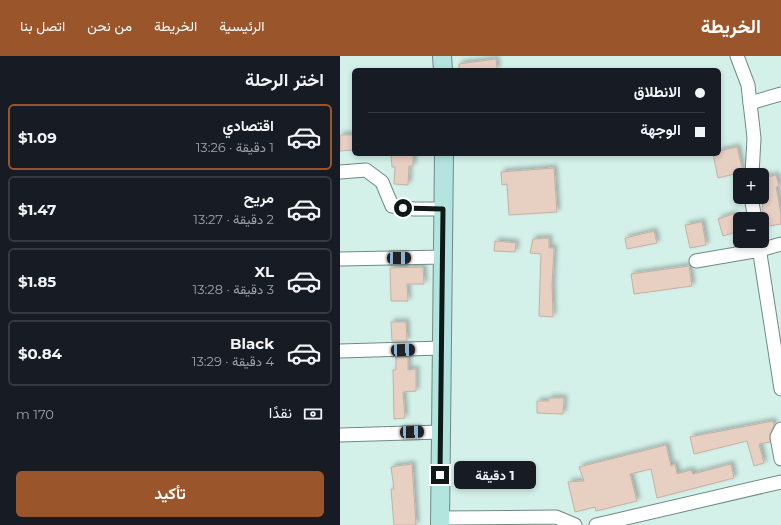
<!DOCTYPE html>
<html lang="ar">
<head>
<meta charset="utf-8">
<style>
	:root { --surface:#171b24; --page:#20242c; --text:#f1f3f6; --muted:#9ea1a6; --line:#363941; --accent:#9b552b }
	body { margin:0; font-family:Montserrat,Vazirmatn,sans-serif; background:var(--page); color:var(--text); direction:rtl; height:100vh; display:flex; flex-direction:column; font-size:15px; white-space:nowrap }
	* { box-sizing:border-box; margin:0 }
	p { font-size:13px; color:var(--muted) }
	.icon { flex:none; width:22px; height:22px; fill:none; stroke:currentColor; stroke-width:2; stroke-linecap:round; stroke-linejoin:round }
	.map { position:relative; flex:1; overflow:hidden; direction:ltr }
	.side { display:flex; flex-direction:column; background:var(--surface); width:340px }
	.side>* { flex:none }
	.hud { position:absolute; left:12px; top:12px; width:369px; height:88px; border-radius:6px; box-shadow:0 2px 6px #0003; direction:rtl; display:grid; align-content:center; height:88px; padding:0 16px; background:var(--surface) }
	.tools { position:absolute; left:393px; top:112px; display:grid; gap:8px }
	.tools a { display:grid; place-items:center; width:36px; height:36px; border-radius:6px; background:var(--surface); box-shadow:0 2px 6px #0003; font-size:20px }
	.end { position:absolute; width:18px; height:18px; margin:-9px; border:5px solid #0f1917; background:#fff; box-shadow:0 0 0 2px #fff }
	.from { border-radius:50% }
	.bubble { position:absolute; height:28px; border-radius:6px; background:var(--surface); box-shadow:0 2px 6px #0003; font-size:13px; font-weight:700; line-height:28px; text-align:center; direction:rtl }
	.car { position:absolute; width:12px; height:24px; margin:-12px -6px; border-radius:5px; box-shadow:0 0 3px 1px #0007; background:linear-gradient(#222 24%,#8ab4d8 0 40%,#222 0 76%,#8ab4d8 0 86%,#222 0) }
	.hud b { display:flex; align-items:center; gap:14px; height:38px; font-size:15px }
	.hud b+b { border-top:1px solid var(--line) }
	.hud i { width:10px; height:10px; background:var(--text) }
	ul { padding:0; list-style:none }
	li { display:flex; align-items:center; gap:12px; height:66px; margin:0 8px 6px; padding:0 8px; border:2px solid var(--line); border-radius:6px }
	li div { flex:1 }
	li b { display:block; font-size:15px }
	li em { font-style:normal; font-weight:700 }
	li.active { border-color:var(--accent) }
	li>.icon { width:36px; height:36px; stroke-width:1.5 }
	h2 { padding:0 16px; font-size:18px; line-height:48px }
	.pay { display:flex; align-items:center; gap:10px; height:44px; padding:0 16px; font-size:15px }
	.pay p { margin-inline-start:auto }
	.primary-button { display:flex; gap:8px; margin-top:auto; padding:8px 16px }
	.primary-button a { flex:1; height:46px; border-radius:6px; background:var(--accent); color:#fff; font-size:16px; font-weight:700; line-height:46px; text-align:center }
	header { display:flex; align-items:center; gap:24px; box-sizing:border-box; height:56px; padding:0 20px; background:var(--accent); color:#fff }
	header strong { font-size:19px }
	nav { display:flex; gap:22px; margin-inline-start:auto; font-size:14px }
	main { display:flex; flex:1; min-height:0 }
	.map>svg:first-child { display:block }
	.building { fill:#e7cfc2; stroke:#c7b0a3; filter:url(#shadow) }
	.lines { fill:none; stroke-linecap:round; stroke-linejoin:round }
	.street-casing { stroke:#6f8a84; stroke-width:15 }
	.secondary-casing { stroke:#6f8a84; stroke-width:20 }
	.street { stroke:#fff; stroke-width:13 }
	.secondary { stroke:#b3e4de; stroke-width:18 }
	.route { stroke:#0f1917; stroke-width:5 }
</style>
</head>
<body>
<header>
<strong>الخريطة</strong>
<nav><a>الرئيسية</a><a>الخريطة</a><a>من نحن</a><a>اتصل بنا</a></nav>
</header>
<main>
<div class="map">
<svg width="441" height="469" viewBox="0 0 441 469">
	<defs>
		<filter id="shadow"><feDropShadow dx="3" dy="-3" stdDeviation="2" flood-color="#0004"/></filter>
	</defs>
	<rect width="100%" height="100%" fill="#d3f0e9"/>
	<!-- building -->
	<g class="building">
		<polygon points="156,3 157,14 119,14 119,8"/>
		<polygon points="0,79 13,79 13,94 0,95"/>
		<polygon points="397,91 403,116 378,122 373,98 379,98 379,95"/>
		<polygon points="51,98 73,98 73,110 69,110 68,129 54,128 55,111 52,111"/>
		<polygon points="214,112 217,156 169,159 167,128 162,129 161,116"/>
		<polygon points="436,119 439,130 436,131 441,158 441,168 423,171 422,122"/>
		<polygon points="393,158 399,175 383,180 378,163"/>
		<polygon points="362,166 366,189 350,192 345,169"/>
		<polygon points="314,175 317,187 287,193 285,182"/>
		<polygon points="209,182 209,192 214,192 212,229 213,261 199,260 201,198 190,197 193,183"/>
		<polygon points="155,185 176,187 175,196 154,195"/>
		<polygon points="349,210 352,230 294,238 291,218"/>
		<polygon points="83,211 84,228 67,228 68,245 51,245 50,212"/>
		<polygon points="51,266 66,266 67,285 52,285"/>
		<polygon points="56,301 68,301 68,314 76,313 76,335 63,336 65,362 54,363 53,314 56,314"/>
		<polygon points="209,342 224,342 223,358 197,357 197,345 209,345"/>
		<polygon points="433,365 434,369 430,378 430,386 419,388 424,407 414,410 407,385 354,398 350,381"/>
		<polygon points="326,389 331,410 335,408 337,418 351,414 353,418 391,408 394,422 317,442 311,413 290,418 297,445 256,455 255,451 235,456 228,426 244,425 239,411"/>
		<polygon points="72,408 76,469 54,469 51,433 54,433 51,411"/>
	</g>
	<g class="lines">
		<!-- street casing -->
		<g class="street-casing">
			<g id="street">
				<polyline points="397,0 408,29 414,82 412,119"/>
				<polyline points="410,47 441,38"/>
				<polyline points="0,116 26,114 42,126 52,150 74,153 103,153"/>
				<polyline points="411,141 415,163"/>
				<polyline points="418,185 441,333"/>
				<polyline points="0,203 103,201"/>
				<polyline points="356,205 420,194 441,188"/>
				<polyline points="0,295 102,292"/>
				<polyline points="441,373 437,381 441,403"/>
				<polyline points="0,379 101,376"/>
				<polyline points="100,462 216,461 235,469"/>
				<polyline points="256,469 441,426"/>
			</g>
		</g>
		<!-- secondary casing -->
		<g class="secondary-casing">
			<g id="secondary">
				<polyline points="102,0 103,14"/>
				<polyline points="100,469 104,98"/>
			</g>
		</g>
		<!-- street -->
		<use href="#street" class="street"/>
		<!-- secondary -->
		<use href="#secondary" class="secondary"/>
	</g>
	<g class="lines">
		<!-- route -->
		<polyline class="route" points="63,152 103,153 100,419"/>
	</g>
</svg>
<div class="tools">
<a>+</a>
<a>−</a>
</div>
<i class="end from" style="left:63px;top:152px"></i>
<i class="end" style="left:100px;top:419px"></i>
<div class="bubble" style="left:114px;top:405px;width:82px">1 دقيقة</div>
<i class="car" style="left:59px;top:202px;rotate:89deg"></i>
<i class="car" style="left:63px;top:294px;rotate:88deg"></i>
<i class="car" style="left:72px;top:376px;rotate:88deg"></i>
<div class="hud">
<b><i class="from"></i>الانطلاق</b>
<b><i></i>الوجهة</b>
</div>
</div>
<section class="side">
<h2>اختر الرحلة</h2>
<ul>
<li class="active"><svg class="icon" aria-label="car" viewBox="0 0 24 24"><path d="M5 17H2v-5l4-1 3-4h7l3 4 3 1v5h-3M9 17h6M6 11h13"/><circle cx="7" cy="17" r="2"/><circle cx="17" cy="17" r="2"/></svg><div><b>اقتصادي</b><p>1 دقيقة · 13:26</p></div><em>$1.09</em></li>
<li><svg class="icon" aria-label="car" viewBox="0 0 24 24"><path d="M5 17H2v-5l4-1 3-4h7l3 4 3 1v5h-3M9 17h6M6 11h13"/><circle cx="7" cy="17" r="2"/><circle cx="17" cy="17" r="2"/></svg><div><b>مريح</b><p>2 دقيقة · 13:27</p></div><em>$1.47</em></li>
<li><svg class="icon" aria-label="car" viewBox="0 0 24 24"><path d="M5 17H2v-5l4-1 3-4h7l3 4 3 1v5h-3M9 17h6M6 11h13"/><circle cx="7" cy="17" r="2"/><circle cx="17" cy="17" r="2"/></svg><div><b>XL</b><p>3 دقيقة · 13:28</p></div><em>$1.85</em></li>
<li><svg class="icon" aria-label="car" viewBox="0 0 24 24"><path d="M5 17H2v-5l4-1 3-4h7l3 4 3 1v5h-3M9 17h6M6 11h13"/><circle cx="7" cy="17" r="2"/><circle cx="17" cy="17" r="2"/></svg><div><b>Black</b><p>4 دقيقة · 13:29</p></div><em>$0.84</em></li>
</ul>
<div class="pay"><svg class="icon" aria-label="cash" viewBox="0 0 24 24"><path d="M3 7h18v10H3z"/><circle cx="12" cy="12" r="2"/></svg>نقدًا<p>170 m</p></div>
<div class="primary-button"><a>تأكيد</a></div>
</section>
</main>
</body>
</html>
